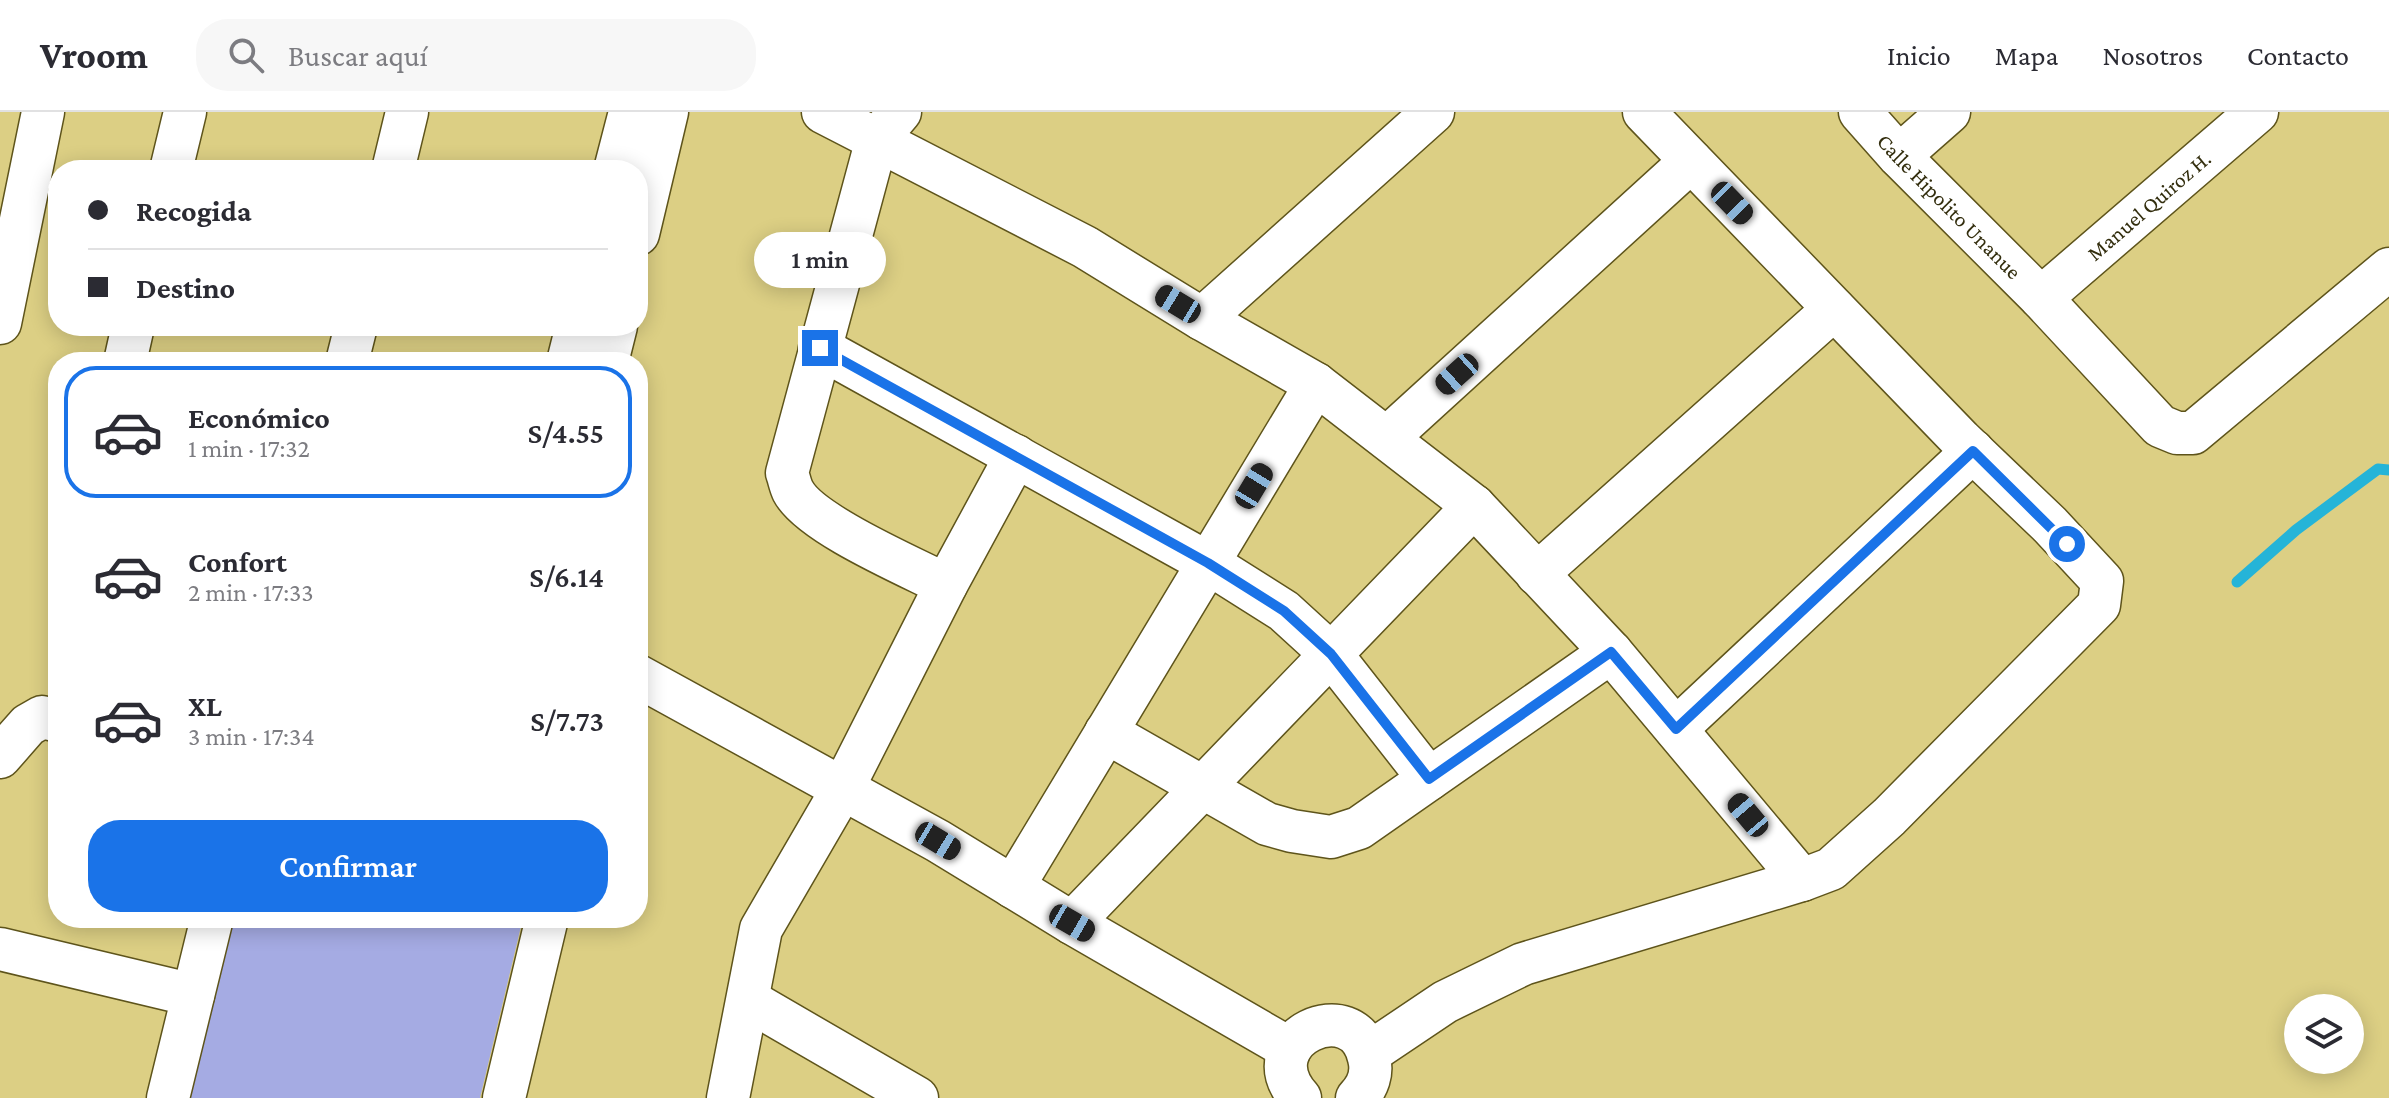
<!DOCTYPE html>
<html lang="es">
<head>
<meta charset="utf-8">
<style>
	:root { --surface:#fff; --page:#f7f7f7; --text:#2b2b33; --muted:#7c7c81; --line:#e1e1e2; --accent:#1a73e8 }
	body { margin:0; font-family:"Crimson Pro",serif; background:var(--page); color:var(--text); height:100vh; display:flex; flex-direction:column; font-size:30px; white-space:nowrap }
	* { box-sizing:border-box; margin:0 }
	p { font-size:26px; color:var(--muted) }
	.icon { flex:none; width:44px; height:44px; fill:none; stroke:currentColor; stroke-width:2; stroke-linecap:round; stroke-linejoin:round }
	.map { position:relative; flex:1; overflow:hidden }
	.drawer { position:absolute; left:48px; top:240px; width:600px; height:576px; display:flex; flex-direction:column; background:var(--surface); border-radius:32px; box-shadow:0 4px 20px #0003 }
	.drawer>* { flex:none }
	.hud { position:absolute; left:48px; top:48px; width:600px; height:176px; border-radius:32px; box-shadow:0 4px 20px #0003; display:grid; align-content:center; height:176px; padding:0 40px; background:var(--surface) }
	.tools { position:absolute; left:2284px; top:882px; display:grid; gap:16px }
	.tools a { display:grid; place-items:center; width:80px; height:80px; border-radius:50%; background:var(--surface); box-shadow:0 4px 20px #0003; font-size:40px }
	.end { position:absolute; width:36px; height:36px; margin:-18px; border:10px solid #1a73e8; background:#fff; box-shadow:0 0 0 4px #fff }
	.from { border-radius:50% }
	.bubble { position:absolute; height:56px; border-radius:28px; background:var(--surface); box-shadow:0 4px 20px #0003; font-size:26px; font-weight:600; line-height:56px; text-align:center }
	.car { position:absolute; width:24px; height:48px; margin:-24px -12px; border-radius:10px; box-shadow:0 0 6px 2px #0007; background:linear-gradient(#222 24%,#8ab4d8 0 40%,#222 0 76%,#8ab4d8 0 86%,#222 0) }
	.hud b { display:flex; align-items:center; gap:28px; height:76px; font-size:30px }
	.hud b+b { border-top:2px solid var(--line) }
	.hud i { width:20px; height:20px; background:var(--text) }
	ul { padding:14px 0 0; list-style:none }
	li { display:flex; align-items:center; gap:24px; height:132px; margin:0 16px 12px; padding:0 24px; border:4px solid transparent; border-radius:32px }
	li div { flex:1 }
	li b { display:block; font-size:30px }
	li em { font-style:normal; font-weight:600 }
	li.selected { border-color:var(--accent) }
	li>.icon { width:72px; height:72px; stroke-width:1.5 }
	.primary-button { display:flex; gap:16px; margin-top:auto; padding:16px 40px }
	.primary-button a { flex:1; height:92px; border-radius:32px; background:var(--accent); color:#fff; font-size:32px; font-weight:600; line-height:92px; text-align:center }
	header { display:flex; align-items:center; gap:48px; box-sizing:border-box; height:112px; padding:0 40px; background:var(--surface); border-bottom:2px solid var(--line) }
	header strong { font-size:38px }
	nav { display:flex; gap:44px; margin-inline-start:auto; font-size:28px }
	.search { width:560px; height:72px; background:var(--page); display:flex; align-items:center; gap:20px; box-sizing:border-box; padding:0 28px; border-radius:32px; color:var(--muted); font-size:30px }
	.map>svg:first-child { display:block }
	.green { fill:#a5abe3 }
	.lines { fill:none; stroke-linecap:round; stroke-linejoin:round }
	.stream { stroke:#25b4d8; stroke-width:11 }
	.minor-casing { stroke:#5e541b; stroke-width:45 }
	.minor { stroke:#fff; stroke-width:42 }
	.route { stroke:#1a73e8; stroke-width:10 }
	.labels { text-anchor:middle; stroke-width:6; stroke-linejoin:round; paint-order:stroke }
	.street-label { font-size:22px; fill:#332e0e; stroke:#e9dc90 }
</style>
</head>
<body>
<header>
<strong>Vroom</strong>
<div class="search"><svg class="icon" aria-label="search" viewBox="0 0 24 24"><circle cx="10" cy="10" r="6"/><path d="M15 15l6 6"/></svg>Buscar aquí</div>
<nav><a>Inicio</a><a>Mapa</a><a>Nosotros</a><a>Contacto</a></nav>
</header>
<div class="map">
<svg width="2389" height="986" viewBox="0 0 2389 986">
	<rect width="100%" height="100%" fill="#dccf84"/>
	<!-- green -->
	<polygon class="green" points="234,806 523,806 480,986 188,986"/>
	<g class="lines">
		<!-- stream -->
		<polyline class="stream" points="2237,470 2296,418 2378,357 2389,358"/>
		<!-- minor casing -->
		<g class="minor-casing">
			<g id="minor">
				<polyline points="823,0 1085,135 1202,207 1316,272 1474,394 1611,540 1802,768"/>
				<path d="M900,0L877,27L787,361C789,366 790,373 793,379C810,412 911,455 946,473"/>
				<path id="s1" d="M1860,0L1899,44L2041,186L2160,314L2177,321H2193L2389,157"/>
				<polyline points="1899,44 1949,0"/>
				<polyline points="171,58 185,0"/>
				<polyline points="393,58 407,0"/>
				<polyline points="615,58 630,0"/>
				<polyline points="638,122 667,0"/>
				<path id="s2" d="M2041,186L2257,0"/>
				<polyline points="1202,207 1433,0"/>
				<polyline points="0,211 43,0"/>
				<polyline points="820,236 1208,451 1284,499 1331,542 1429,667"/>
				<polyline points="125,250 133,214"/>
				<polyline points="347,250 356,214"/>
				<polyline points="568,250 577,214"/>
				<polyline points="607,250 616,214"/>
				<polyline points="1387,326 1691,49"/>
				<polyline points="1537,462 1834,197"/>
				<polyline points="638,564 938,729 1072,811 1290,937"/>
				<polyline points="1676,617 1973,339"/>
				<polyline points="1106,620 1267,712 1292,719 1331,725 1359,716 1611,540"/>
				<polyline points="0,645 28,613 42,605 58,609"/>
				<polyline points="1013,775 1316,272"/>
				<polyline points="1072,811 1474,394"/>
				<polyline points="0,837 193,883"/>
				<polyline points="748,888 917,986"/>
				<polyline points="1369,941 1445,890 1523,852 1802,768 1831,757 1889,705 2099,493 2102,469 2050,413 1961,328 1644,0"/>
				<polyline points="168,986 212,806"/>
				<polyline points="504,986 547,806"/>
				<polyline points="728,986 761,817 843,676 946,473 1016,344"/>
				<path d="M1300,986C1248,927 1355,879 1369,946C1373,961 1368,975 1357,986"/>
			</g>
		</g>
		<!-- minor -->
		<use href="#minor" class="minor"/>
	</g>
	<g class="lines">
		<!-- route -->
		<polyline class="route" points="820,236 1208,451 1284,499 1331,542 1429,667 1611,540 1676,617 1973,339 2067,432"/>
	</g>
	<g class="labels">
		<!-- street labels -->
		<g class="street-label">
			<text dy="8" stroke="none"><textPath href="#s1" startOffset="130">Calle Hipolito Unanue</textPath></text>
			<text dy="8" stroke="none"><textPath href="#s2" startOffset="142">Manuel Quiroz H.</textPath></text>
		</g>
	</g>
</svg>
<div class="tools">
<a><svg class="icon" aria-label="layers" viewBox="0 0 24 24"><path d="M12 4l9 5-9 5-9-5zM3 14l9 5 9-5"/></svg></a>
</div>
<i class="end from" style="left:2067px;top:432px"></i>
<i class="end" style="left:820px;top:236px"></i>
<div class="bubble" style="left:754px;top:120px;width:132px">1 min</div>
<i class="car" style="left:1732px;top:91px;rotate:136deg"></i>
<i class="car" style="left:1178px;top:192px;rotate:301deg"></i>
<i class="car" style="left:1457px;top:262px;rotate:228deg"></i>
<i class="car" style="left:1254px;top:374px;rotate:31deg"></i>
<i class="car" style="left:1748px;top:703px;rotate:320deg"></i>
<i class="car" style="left:938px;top:729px;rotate:121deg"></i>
<i class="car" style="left:1072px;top:811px;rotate:120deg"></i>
<div class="hud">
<b><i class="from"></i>Recogida</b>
<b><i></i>Destino</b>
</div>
<section class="drawer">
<ul>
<li class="selected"><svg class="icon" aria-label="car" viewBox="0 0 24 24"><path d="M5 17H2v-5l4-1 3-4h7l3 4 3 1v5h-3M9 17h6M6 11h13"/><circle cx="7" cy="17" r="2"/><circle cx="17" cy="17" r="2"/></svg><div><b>Económico</b><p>1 min · 17:32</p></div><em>S/4.55</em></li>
<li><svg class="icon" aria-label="car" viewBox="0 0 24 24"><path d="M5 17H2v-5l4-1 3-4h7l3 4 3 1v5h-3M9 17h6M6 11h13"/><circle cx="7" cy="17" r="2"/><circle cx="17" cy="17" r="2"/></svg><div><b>Confort</b><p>2 min · 17:33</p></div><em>S/6.14</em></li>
<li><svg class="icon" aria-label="car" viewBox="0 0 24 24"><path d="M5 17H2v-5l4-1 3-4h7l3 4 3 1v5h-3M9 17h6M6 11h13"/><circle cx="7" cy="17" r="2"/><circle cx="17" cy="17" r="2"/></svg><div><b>XL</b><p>3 min · 17:34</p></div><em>S/7.73</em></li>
</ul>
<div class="primary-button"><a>Confirmar</a></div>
</section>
</div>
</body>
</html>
